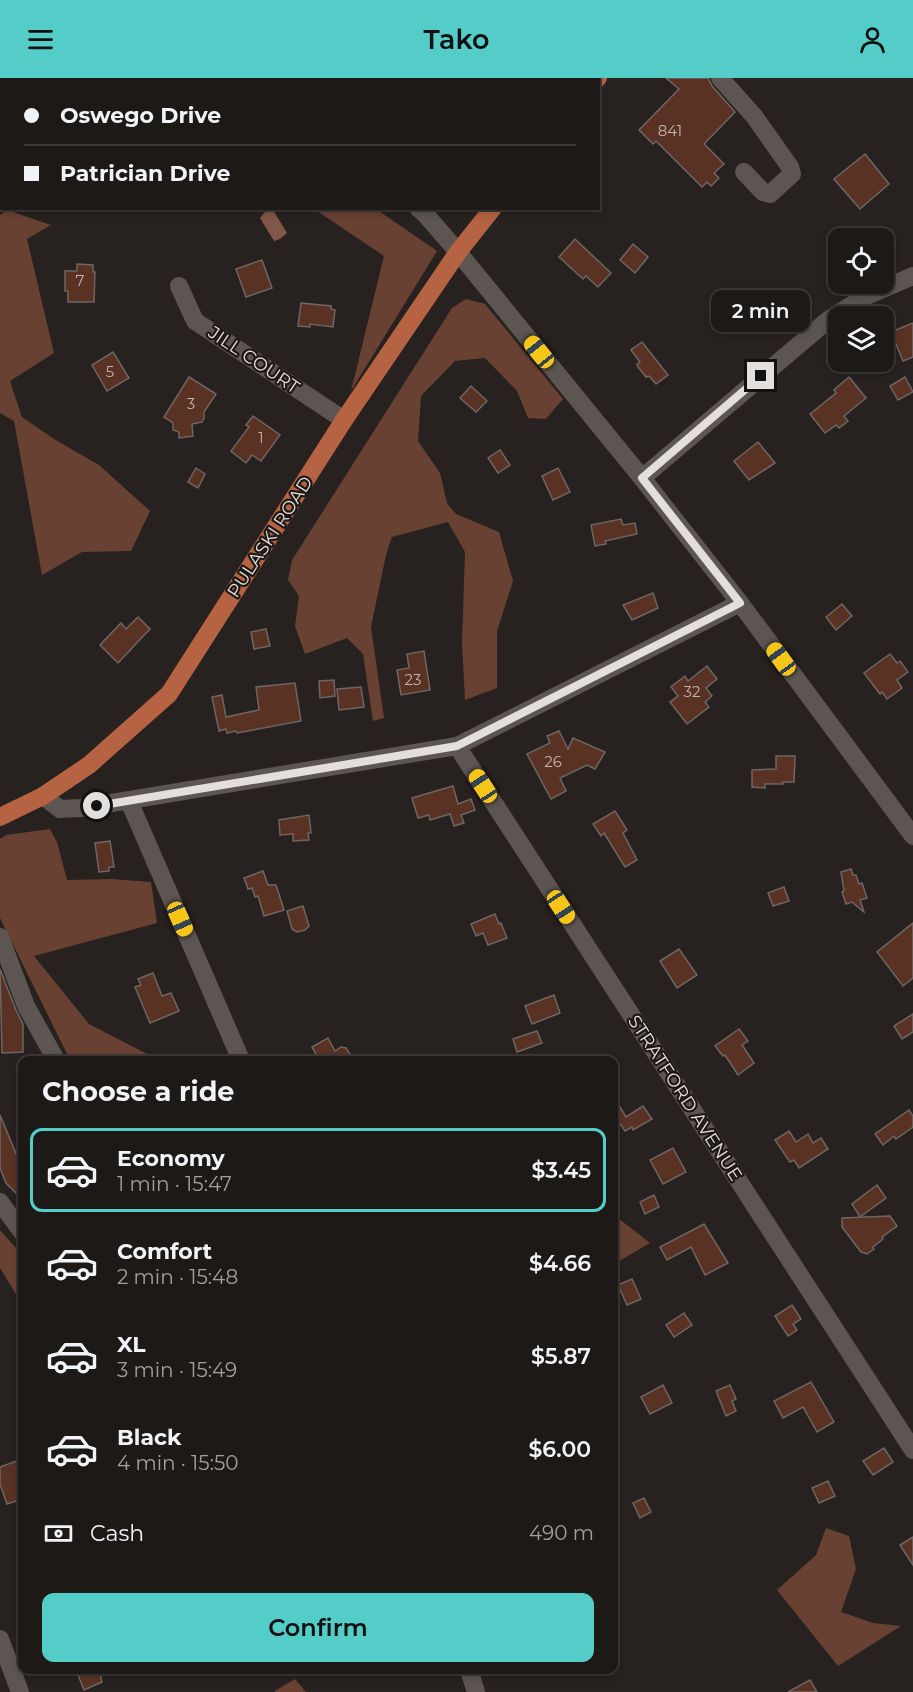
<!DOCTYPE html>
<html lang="en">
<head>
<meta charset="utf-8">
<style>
	:root { --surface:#1d1917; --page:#2a2624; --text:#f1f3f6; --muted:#a0a0a1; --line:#3b3836; --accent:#54cdc8 }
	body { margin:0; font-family:Montserrat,sans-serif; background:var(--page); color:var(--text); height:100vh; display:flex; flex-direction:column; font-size:22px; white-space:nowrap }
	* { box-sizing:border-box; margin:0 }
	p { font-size:20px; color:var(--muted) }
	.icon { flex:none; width:33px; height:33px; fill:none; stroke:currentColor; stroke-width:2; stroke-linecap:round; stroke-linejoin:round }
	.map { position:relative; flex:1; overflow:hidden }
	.side { position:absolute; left:18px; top:978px; width:600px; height:618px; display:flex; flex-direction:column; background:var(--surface); border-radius:12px; box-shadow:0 3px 9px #0003,0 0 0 2px var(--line) }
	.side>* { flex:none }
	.banner { position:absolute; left:0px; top:0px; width:600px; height:132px; box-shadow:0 3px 9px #0003,0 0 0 2px var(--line); display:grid; align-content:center; height:132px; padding:0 24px; background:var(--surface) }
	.fabs { position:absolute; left:828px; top:150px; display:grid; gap:12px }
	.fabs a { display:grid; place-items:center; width:66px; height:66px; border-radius:12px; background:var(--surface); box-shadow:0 3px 9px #0003,0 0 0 2px var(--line); font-size:30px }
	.end { position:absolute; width:27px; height:27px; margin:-14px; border:8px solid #e3dfdd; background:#111; box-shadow:0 0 0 3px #111 }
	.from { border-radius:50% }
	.bubble { position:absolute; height:42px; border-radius:12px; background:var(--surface); box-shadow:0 3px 9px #0003,0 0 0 2px var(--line); font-size:20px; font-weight:600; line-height:42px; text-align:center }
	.car { position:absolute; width:18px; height:36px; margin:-18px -9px; border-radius:8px; box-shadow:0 0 4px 2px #0007; background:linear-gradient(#f5c518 24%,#345 0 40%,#f5c518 0 76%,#345 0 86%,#f5c518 0) }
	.banner b { display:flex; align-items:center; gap:21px; height:57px; font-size:22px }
	.banner b+b { border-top:2px solid var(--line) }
	.banner i { width:15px; height:15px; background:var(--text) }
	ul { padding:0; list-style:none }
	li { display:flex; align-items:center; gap:18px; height:84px; margin:0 12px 9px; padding:0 12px; border:3px solid transparent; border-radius:12px }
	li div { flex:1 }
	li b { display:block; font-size:22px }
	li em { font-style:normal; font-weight:600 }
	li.selected { border-color:var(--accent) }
	li>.icon { width:54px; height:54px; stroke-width:1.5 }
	h2 { padding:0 24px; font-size:27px; line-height:72px }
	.pay { display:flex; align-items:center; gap:15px; height:66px; padding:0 24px; font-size:22px }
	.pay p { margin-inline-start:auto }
	.primary-button { display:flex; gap:12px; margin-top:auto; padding:12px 24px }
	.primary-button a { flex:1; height:69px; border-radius:12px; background:var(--accent); color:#111; font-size:24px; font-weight:600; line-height:69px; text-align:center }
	header { display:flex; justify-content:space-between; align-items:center; height:78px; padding:0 24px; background:var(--accent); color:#111; font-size:27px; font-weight:600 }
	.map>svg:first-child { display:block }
	.forest { fill:#694132 }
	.water { fill:#815747 }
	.building { fill:#593224; stroke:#6e6663; stroke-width:1.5 }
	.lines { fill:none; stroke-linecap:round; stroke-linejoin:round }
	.minor { stroke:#5d5552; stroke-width:18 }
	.major { stroke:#b56342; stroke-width:18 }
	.route { stroke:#e3dfdd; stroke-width:8 }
	.labels { text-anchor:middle; stroke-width:4.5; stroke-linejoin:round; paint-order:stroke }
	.number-label { font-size:15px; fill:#c0b4af }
	.street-label { font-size:18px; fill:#e3dfdd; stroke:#1e1815 }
</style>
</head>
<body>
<header><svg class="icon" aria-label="menu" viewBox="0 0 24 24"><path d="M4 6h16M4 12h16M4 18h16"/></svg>Tako<svg class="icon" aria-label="person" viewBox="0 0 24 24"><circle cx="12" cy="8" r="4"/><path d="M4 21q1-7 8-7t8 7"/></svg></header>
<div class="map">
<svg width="913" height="1614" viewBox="0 0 913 1614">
	<rect width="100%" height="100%" fill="#27211f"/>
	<!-- forest -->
	<g class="forest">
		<polygon points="1,0 71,0 2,2 0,38"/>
		<polygon points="458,0 571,0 458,2"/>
		<polygon points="314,131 376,131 437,173 351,313 384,178"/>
		<polygon points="7,132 51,147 27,161 54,275 10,303 22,339 54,361 99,387 150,433 131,473 82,474 42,497 14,343 0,335 0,137"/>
		<polygon points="466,221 485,226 563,321 546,341 528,340 517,313 485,280 455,283 421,318 418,363 440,395 447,425 456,436 499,454 513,503 497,553 497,610 465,622 462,565 465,474 448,444 392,459 386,477 371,549 384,640 373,643 363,576 347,560 305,576 295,548 299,518 288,502 292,482 452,230"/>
		<polygon points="50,751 57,764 67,802 111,801 151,804 157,845 34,878 89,946 151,978 154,982 70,982 0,840 0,761 6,757"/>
		<polygon points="614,1095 619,1101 618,1140 650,1165 614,1186"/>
		<polygon points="0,1152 22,1177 22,1226 0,1190"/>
		<polygon points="826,1450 849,1458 856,1491 841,1534 873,1545 901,1548 838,1588 777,1512 816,1477"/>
		<polygon points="295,1601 306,1614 275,1614 275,1613"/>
	</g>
	<!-- water -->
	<polygon class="water" points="273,132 287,155 280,161 274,163 260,140 265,134"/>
	<!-- building -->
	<g class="building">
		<polygon points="666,0 708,0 712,8 735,34 704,66 724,86 714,95 719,100 711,108 707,104 702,109 656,63 653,66 639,52 679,11"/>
		<polygon points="865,76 889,106 860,131 834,101"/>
		<polygon points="575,161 611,195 598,209 586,198 583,201 559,179"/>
		<polygon points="633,166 648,179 635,195 620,182"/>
		<polygon points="262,182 272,210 246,219 236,191"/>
		<polygon points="77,186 93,187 93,194 95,194 94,224 68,224 68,213 65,213 65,193 77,193"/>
		<polygon points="301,225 331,228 331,231 335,232 333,249 310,246 310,249 298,248"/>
		<polygon points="913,245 913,279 903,283 891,254"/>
		<polygon points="642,264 668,297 656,306 649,298 646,299 638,289 637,286 640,284 631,272"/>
		<polygon points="113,274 129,300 107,313 92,287"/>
		<polygon points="189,299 216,316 204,334 204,340 202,344 192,346 193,358 179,360 179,354 173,352 173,345 164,339"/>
		<polygon points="849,299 866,320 844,338 848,343 839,350 836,347 825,355 810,336 836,315 834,312"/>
		<polygon points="905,299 913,314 898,322 890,308"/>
		<polygon points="471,308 487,323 476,334 460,320"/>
		<polygon points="253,338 280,357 261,383 252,377 246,385 231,373 249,349 246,347"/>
		<polygon points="758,364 775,385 749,402 734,383"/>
		<polygon points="500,372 510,387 498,395 488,380"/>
		<polygon points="196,390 205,396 198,410 188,404"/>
		<polygon points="558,390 570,414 553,422 542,398"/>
		<polygon points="621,441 623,447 635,445 637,456 605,463 606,466 595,468 591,447"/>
		<polygon points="653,515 658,530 632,542 623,527"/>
		<polygon points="842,526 852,538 836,552 826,539"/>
		<polygon points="138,539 150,551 118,585 100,567 121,545 126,551"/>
		<polygon points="266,551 270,568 254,571 251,554"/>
		<polygon points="424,573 430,612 401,617 397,592 409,590 407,576"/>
		<polygon points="890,576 897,585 900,583 908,594 897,602 902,610 887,621 882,614 880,616 864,595"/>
		<polygon points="707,588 717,601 706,610 712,618 705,624 709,629 687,646 670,624 678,618 671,609 685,598 688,603"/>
		<polygon points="334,602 335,618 320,620 319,603"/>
		<polygon points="295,605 301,643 237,655 236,653 227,655 226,651 219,653 212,619 222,617 226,639 259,632 256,609"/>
		<polygon points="361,609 364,629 339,632 337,611"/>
		<polygon points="559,653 568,671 573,660 605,674 595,691 587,687 560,700 566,713 551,721 527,676 550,665 547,658"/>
		<polygon points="776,678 795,678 794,704 783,704 783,706 765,706 765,710 752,709 752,692 776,691"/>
		<polygon points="453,708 458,726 471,721 475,732 461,737 464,745 454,748 450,736 430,742 429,737 418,740 412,720"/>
		<polygon points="615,733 627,752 623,755 637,782 625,789 604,755 601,758 593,746"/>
		<polygon points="309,737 311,755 308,755 309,762 293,763 293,756 280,757 279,742"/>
		<polygon points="110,763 114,789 109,789 109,793 99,794 95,765"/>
		<polygon points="851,791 853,797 856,797 859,806 862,805 867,820 860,822 864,834 852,824 846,826 842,814 844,813 841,794"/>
		<polygon points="263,793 268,807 276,807 284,832 264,838 258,818 255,819 252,810 248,811 244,800"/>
		<polygon points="784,809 789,823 773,828 768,815"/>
		<polygon points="303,828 309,848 305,852 297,854 292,851 287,833"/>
		<polygon points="495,836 499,846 501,845 507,860 488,867 483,855 476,858 471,846"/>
		<polygon points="913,845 913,900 903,908 877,874"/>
		<polygon points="679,871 697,897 677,910 660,883"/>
		<polygon points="0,891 16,932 23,946 23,974 2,975"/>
		<polygon points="153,895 162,918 171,915 179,933 150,945 135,909 141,907 138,901"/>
		<polygon points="554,917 560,935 532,946 525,928"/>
		<polygon points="913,936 913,954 902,961 894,948"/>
		<polygon points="739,951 748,963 742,967 754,985 738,997 725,977 723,978 715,968"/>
		<polygon points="537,953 542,965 517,974 513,961"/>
		<polygon points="328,960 335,973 341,969 346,970 354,982 319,982 312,969"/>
		<polygon points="614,1019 626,1039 643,1028 652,1041 633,1052 632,1049 625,1053 619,1044 614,1047"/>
		<polygon points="909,1032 913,1038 913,1049 896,1061 894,1058 883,1067 875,1056"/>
		<polygon points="0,1037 22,1090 22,1121 6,1105 0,1090"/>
		<polygon points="789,1053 796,1064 808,1056 813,1065 821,1060 828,1071 799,1090 794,1082 790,1084 775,1062"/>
		<polygon points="673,1070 686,1094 663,1106 650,1082"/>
		<polygon points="877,1107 886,1120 860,1139 852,1126"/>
		<polygon points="654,1117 659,1129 645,1136 640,1124"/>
		<polygon points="890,1138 897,1148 882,1159 883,1161 873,1169 874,1171 867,1176 861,1174 842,1149 842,1140"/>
		<polygon points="704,1146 728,1185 705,1197 691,1169 667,1182 660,1169"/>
		<polygon points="632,1201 641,1221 627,1227 618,1207"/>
		<polygon points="792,1227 801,1241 793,1246 797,1252 788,1258 775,1238"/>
		<polygon points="684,1235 692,1247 674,1259 666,1247"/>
		<polygon points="811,1304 834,1344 817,1354 803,1329 783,1340 774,1323"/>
		<polygon points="663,1307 672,1325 650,1336 641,1319"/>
		<polygon points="730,1307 736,1321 732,1323 736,1333 726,1338 716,1313"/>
		<polygon points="884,1370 893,1384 873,1397 863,1383"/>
		<polygon points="22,1381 22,1421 7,1426 0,1406 0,1389"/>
		<polygon points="828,1403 835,1418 819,1425 812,1410"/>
		<polygon points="644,1420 651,1434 640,1440 633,1425"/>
		<polygon points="913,1459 913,1487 900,1467"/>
		<polygon points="76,1592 99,1592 102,1604 84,1612"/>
		<polygon points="810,1602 817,1614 788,1614"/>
	</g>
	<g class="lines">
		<!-- minor -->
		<g class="minor">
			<polyline points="214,0 216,2"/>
			<polyline points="720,0 754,38 790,89 792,96 770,116 763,114 744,94"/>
			<polyline points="418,130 425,136 458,174 642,400 740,525 913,758"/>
			<polyline points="179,208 195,243 344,342"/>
			<polyline points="642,400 828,242 864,219 913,198"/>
			<polyline points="457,668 913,1372"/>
			<polyline points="43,718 60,731 81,730 457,668 740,525"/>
			<polyline points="129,723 241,982"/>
			<polyline points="0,859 26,928 56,982"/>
			<polyline points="0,1124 22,1154"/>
			<polyline points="0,1561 20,1614"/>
			<polyline points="469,1592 476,1614"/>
		</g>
		<!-- major -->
		<g class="major">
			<polyline points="596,2 598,0"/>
			<polyline points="0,739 43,718 89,687 169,616 344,342 458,174 493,130"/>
		</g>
	</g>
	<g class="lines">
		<!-- route -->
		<polyline class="route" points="97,728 457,668 740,525 642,400 761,298"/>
	</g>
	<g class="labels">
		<!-- number labels -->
		<g class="number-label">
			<text x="670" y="58">841</text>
			<text x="80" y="208">7</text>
			<text x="110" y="299">5</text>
			<text x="191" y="331">3</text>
			<text x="261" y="365">1</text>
			<text x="413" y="607">23</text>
			<text x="692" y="619">32</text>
			<text x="553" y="689">26</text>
		</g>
		<!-- street labels -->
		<g class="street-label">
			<text transform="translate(254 282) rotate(34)" y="6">JILL COURT</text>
			<text transform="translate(270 459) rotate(-57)" y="6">PULASKI ROAD</text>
			<text transform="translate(685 1020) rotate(57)" y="6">STRATFORD AVENUE</text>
		</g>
	</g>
</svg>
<div class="fabs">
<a><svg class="icon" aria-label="locate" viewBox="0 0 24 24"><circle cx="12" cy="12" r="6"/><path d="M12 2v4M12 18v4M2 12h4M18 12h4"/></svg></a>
<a><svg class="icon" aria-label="layers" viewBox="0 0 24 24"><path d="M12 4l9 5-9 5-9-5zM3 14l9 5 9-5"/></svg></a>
</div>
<i class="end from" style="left:97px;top:728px"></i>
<i class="end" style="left:761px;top:298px"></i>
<div class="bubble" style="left:711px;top:212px;width:99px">2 min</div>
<i class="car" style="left:539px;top:274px;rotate:321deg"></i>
<i class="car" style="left:781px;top:581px;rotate:324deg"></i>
<i class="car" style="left:483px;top:708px;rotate:327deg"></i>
<i class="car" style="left:561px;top:829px;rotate:147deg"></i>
<i class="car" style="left:180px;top:841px;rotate:156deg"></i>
<div class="banner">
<b><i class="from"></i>Oswego Drive</b>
<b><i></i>Patrician Drive</b>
</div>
<section class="side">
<h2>Choose a ride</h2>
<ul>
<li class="selected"><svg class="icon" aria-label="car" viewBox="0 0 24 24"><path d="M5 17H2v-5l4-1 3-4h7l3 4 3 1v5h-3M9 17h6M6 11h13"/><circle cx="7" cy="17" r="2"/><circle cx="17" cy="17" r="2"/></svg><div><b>Economy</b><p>1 min · 15:47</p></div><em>$3.45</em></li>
<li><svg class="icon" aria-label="car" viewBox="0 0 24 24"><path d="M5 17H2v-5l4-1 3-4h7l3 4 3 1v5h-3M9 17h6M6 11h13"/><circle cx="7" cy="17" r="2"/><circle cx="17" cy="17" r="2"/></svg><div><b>Comfort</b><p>2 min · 15:48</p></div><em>$4.66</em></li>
<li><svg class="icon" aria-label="car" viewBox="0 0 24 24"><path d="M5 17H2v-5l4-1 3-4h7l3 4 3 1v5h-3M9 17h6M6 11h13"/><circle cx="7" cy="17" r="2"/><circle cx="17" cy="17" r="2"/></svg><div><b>XL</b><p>3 min · 15:49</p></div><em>$5.87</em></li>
<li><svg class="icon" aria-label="car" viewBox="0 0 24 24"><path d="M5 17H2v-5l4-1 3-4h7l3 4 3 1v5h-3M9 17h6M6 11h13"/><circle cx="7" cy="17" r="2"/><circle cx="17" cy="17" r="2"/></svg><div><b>Black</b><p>4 min · 15:50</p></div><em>$6.00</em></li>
</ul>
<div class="pay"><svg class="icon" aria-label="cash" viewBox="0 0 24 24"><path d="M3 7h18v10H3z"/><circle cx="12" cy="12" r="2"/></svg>Cash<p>490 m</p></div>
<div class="primary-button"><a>Confirm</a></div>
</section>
</div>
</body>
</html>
